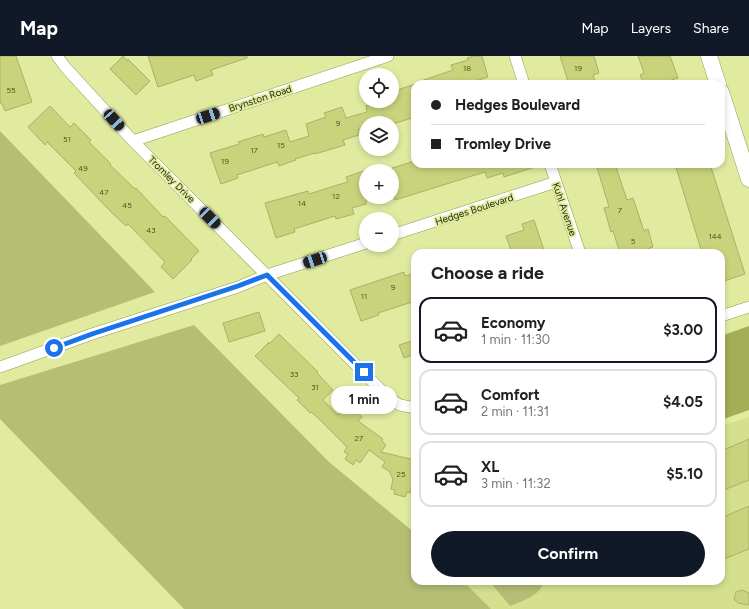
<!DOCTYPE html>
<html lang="en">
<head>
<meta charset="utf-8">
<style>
	:root { --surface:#fff; --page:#f2f2f2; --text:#202124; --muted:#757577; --line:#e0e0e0; --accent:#111827 }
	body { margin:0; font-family:Figtree,sans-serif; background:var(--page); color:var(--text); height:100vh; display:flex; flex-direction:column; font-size:15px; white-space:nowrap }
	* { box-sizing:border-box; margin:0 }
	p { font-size:13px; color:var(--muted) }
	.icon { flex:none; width:22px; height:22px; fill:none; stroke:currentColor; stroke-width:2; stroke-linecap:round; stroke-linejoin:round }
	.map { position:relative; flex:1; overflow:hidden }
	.side { position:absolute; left:411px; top:193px; width:314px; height:336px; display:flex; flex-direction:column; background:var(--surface); border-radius:12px; box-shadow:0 2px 6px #0003 }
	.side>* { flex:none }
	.guide { position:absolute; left:411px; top:24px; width:314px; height:88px; border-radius:12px; box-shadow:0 2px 6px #0003; display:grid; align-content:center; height:88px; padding:0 20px; background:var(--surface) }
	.fabs { position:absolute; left:359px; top:12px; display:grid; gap:8px }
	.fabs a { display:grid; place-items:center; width:40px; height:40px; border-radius:50%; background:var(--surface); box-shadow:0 2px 6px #0003; font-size:20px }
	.end { position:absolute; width:18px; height:18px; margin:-9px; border:5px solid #1a73e8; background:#fff; box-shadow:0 0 0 2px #fff }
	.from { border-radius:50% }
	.bubble { position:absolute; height:28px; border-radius:14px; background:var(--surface); box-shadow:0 2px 6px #0003; font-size:13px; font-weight:700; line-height:28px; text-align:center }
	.car { position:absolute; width:12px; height:24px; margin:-12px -6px; border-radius:5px; box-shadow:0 0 3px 1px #0007; background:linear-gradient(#222 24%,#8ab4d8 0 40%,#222 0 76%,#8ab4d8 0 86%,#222 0) }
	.guide b { display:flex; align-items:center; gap:14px; height:38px; font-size:15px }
	.guide b+b { border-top:1px solid var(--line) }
	.guide i { width:10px; height:10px; background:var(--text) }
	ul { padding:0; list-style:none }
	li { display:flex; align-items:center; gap:12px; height:66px; margin:0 8px 6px; padding:0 12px; border:2px solid var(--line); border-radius:12px }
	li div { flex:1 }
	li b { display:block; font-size:15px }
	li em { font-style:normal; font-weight:700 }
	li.on { border-color:var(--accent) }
	li>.icon { width:36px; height:36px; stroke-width:1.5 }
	h2 { padding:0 20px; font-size:18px; line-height:48px }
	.button { display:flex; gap:8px; margin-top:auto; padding:8px 20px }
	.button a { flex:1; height:46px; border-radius:24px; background:var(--accent); color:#fff; font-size:16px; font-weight:700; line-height:46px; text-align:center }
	header { display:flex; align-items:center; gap:24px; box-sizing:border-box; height:56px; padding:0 20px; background:var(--accent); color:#fff }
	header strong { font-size:19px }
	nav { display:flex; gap:22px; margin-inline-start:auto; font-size:14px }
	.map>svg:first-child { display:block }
	.built { fill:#d5e08e }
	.green { fill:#b5be74 }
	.forest { fill:#a4ae56 }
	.building { fill:#c9d37b; stroke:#a8b169 }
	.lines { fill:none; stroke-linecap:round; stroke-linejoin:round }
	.street-casing { stroke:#929b53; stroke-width:12 }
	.secondary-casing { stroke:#929b53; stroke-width:17 }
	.street { stroke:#fff; stroke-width:11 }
	.secondary { stroke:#fff; stroke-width:16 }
	.route { stroke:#1a73e8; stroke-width:5 }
	.labels { text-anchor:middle; stroke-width:3.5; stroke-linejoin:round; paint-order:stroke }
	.number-label { font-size:8px; fill:#505427 }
	.street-label { font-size:10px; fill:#272a0b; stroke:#e1eba0 }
</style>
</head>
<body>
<header>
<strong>Map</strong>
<nav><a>Map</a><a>Layers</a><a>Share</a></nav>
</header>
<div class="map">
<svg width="749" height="553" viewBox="0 0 749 553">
	<rect width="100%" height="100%" fill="#e1eba0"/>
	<!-- built -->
	<polygon class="built" points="749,361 749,553 491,553 463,525 721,525 721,370"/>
	<!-- green -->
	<g class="green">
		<polygon points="0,75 155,236 0,290"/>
		<polygon points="194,269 329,406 415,477 415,525 463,525 491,553 184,553 0,363 0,329"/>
		<path d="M489,525H544C540,540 523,545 510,550Z"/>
	</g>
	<!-- forest -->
	<polygon class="forest" points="749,270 749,354 721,364 721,280"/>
	<!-- building -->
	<g class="building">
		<polygon points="0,0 16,0 32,46 5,55 2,48 0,47"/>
		<polygon points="123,0 127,5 128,3 150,25 136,39 110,13"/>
		<polygon points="148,0 247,0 247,2 211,14 213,19 196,25 194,19 158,31"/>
		<polygon points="474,0 482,0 488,21 466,28 464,24 450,28 418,28 418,26 453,14 451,9 468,4 467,2"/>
		<polygon points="560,0 594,0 599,17 593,19 596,28 569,28"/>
		<polygon points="638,0 670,0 678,22 671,24 672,28 644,28 640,19 644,17"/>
		<polygon points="415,28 415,61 396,67 366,67 366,71 358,74 359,79 343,84 345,89 315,98 315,97 295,103 296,104 279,110 277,106 237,119 238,122 221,128 210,97 239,88 238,86 263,78 264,81 286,74 290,86 309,80 306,68 326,61 324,57 342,51 346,62 367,56 366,50 381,45 392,45 392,36"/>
		<polygon points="50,50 70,71 74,67 91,84 89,86 111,108 110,109 135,133 136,132 163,161 165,160 199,195 191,203 192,204 173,223 161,211 165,206 128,168 126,170 110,155 74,117 76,115 47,86 45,89 28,71"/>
		<polygon points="415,105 415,108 538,108 538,110 504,121 503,117 487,122 485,116 395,144 392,135 392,112"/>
		<polygon points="596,108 615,108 627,144 633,142 644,175 648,173 653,191 647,193 649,197 620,197 613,175 611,176 604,152 609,151"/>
		<polygon points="675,108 710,108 745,218 721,226 721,197 702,197"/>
		<polygon points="366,114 366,148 352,152 354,158 336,163 335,160 294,173 295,176 276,182 265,147 308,135 309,138 344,127 348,126 346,121"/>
		<polygon points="534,164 545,197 512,197 506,180 524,174 522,168"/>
		<polygon points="404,216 405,220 415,217 415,245 378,257 379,259 361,265 350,234"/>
		<polygon points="259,256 265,275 229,286 223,267"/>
		<polygon points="279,278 318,316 317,317 333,334 323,344 338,359 350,348 362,361 358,365 383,383 382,385 386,389 381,396 415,404 415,417 410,437 407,436 405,441 394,438 395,434 391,433 393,423 389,415 382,411 385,406 369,394 360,407 356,404 353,409 345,403 348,398 344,396 347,391 317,361 311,356 310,357 297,344 299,342 255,300 269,286 269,288"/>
		<polygon points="415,284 415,298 404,302 399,289"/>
		<polygon points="749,383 749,424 721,435 721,395"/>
		<polygon points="749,450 749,493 721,504 721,462"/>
		<polygon points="742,534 749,537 749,549 738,547 734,543 736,536"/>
	</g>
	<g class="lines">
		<!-- street casing -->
		<g class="street-casing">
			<g id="street">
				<polyline points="57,0 66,12 133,85 390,343 400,349 415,352"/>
				<polyline points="515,0 524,28"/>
				<polyline points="133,85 388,0"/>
				<polyline points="550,108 580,197"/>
				<polyline points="392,179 556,126"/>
				<polyline points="721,260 749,251"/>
				<polyline points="0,311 92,278 238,231 267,219 366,187"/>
			</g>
		</g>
		<!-- secondary casing -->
		<g class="secondary-casing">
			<g id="secondary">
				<polyline points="709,0 718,28"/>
				<polyline points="721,36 749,123"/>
			</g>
		</g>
		<!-- street -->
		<use href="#street" class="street"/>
		<!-- secondary -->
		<use href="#secondary" class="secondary"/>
	</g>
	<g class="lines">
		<!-- route -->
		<polyline class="route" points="54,292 92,278 238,230 267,219 364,316"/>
	</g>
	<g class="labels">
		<!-- number labels -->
		<g class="number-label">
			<text x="467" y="15">18</text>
			<text x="578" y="15">19</text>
			<text x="11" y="37">55</text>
			<text x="338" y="70">9</text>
			<text x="67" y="86">51</text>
			<text x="281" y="92">15</text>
			<text x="254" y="97">17</text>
			<text x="225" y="108">19</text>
			<text x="83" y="115">49</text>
			<text x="104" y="139">47</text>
			<text x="336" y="143">12</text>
			<text x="302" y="150">14</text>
			<text x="127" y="152">45</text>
			<text x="620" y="157">7</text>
			<text x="151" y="177">43</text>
			<text x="715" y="183">144</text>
			<text x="633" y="188">5</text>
			<text x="393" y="234">9</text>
			<text x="364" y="243">11</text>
			<text x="294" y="321">33</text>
			<text x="315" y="334">31</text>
			<text x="359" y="385">27</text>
			<text x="401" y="421">25</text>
		</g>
		<!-- street labels -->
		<g class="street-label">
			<text transform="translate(260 42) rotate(-18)" y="4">Brynston Road</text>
			<text transform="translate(172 123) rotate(45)" y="4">Tromley Drive</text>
			<text transform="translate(474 153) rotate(-18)" y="4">Hedges Boulevard</text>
			<text transform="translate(565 153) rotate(71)" y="4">Kuhl Avenue</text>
		</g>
	</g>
</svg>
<div class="fabs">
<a><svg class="icon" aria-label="locate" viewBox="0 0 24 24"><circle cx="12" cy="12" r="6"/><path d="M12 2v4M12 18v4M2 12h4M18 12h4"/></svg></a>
<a><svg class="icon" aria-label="layers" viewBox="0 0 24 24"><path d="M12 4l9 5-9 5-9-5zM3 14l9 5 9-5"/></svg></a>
<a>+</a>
<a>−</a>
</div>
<i class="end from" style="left:54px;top:292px"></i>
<i class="end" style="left:364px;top:316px"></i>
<div class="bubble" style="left:331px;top:330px;width:66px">1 min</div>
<i class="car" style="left:208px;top:60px;rotate:72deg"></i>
<i class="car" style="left:114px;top:64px;rotate:138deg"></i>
<i class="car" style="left:210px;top:162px;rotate:135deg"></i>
<i class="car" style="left:315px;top:204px;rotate:252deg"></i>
<div class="guide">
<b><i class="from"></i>Hedges Boulevard</b>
<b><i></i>Tromley Drive</b>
</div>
<section class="side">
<h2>Choose a ride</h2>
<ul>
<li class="on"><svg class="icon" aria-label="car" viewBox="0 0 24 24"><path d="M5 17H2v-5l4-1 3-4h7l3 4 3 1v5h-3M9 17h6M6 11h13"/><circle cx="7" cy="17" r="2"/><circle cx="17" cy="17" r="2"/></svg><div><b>Economy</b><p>1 min · 11:30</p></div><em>$3.00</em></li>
<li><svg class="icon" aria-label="car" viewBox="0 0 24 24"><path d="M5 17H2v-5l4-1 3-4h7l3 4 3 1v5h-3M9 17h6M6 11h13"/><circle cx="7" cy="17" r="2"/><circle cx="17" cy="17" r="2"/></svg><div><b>Comfort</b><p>2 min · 11:31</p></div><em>$4.05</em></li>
<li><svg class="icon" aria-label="car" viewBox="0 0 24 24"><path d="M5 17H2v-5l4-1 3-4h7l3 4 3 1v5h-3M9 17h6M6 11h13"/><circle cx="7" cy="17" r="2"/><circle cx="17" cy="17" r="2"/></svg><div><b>XL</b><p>3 min · 11:32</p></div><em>$5.10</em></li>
</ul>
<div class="button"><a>Confirm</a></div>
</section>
</div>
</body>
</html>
